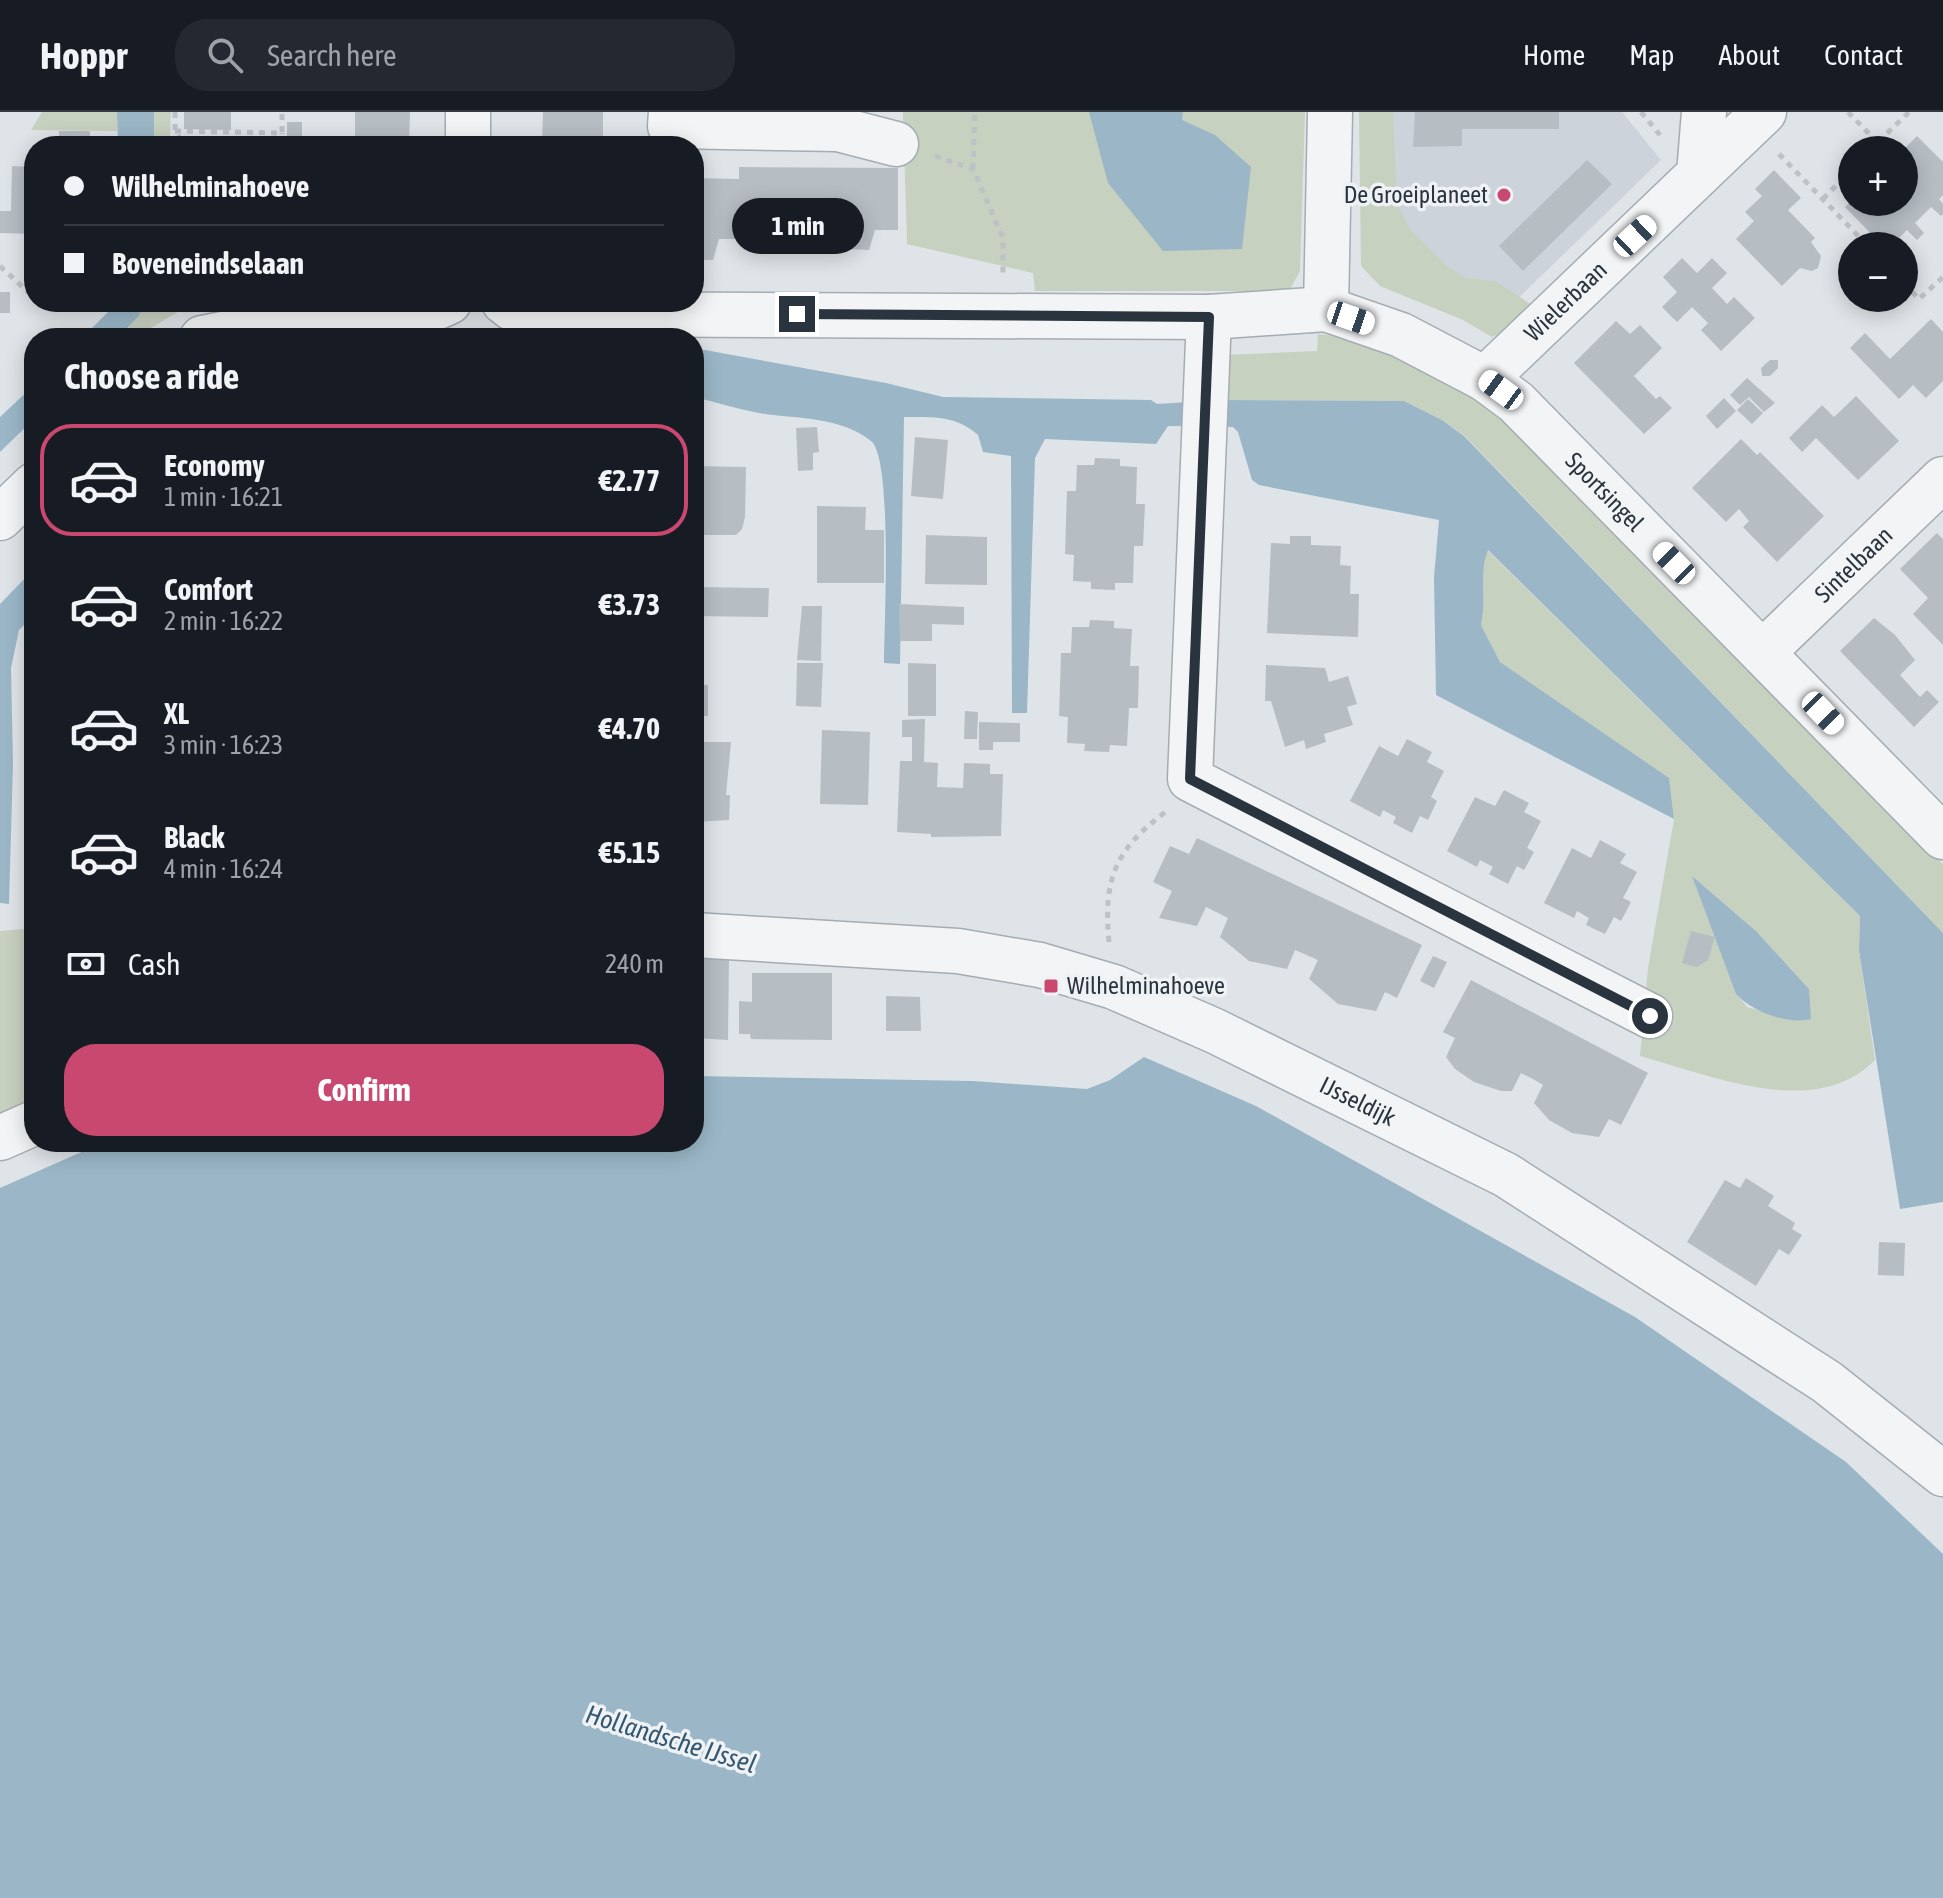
<!DOCTYPE html>
<html lang="en">
<head>
<meta charset="utf-8">
<style>
	:root { --surface:#171b24; --page:#242831; --text:#f1f3f6; --muted:#9ea1a6; --line:#363941; --accent:#c9486f }
	body { margin:0; font-family:"Asap Condensed",sans-serif; background:var(--page); color:var(--text); height:100vh; display:flex; flex-direction:column; font-size:30px; white-space:nowrap }
	* { box-sizing:border-box; margin:0 }
	p { font-size:26px; color:var(--muted) }
	.icon { flex:none; width:44px; height:44px; fill:none; stroke:currentColor; stroke-width:2; stroke-linecap:round; stroke-linejoin:round }
	.map { position:relative; flex:1; overflow:hidden }
	.panel { position:absolute; left:24px; top:216px; width:680px; height:824px; display:flex; flex-direction:column; background:var(--surface); border-radius:32px; box-shadow:0 4px 20px #0003 }
	.panel>* { flex:none }
	.banner { position:absolute; left:24px; top:24px; width:680px; height:176px; border-radius:32px; box-shadow:0 4px 20px #0003; display:grid; align-content:center; height:176px; padding:0 40px; background:var(--surface) }
	.tools { position:absolute; left:1838px; top:24px; display:grid; gap:16px }
	.tools a { display:grid; place-items:center; width:80px; height:80px; border-radius:50%; background:var(--surface); box-shadow:0 4px 20px #0003; font-size:40px }
	.end { position:absolute; width:36px; height:36px; margin:-18px; border:10px solid #29343e; background:#fff; box-shadow:0 0 0 4px #fff }
	.from { border-radius:50% }
	.bubble { position:absolute; height:56px; border-radius:28px; background:var(--surface); box-shadow:0 4px 20px #0003; font-size:26px; font-weight:700; line-height:56px; text-align:center }
	.car { position:absolute; width:24px; height:48px; margin:-24px -12px; border-radius:10px; box-shadow:0 0 6px 2px #0007; background:linear-gradient(#fff 24%,#345 0 40%,#fff 0 76%,#345 0 86%,#fff 0) }
	.banner b { display:flex; align-items:center; gap:28px; height:76px; font-size:30px }
	.banner b+b { border-top:2px solid var(--line) }
	.banner i { width:20px; height:20px; background:var(--text) }
	ul { padding:0; list-style:none }
	li { display:flex; align-items:center; gap:24px; height:112px; margin:0 16px 12px; padding:0 24px; border:4px solid transparent; border-radius:32px }
	li div { flex:1 }
	li b { display:block; font-size:30px }
	li em { font-style:normal; font-weight:700 }
	li.current { border-color:var(--accent) }
	li>.icon { width:72px; height:72px; stroke-width:1.5 }
	h2 { padding:0 40px; font-size:36px; line-height:96px }
	.pay { display:flex; align-items:center; gap:20px; height:88px; padding:0 40px; font-size:30px }
	.pay p { margin-inline-start:auto }
	.action { display:flex; gap:16px; margin-top:auto; padding:16px 40px }
	.action a { flex:1; height:92px; border-radius:32px; background:var(--accent); color:#fff; font-size:32px; font-weight:700; line-height:92px; text-align:center }
	header { display:flex; align-items:center; gap:48px; box-sizing:border-box; height:112px; padding:0 40px; background:var(--surface); border-bottom:2px solid var(--line) }
	header strong { font-size:38px }
	nav { display:flex; gap:44px; margin-inline-start:auto; font-size:28px }
	.search { width:560px; height:72px; background:var(--page); display:flex; align-items:center; gap:20px; box-sizing:border-box; padding:0 28px; border-radius:32px; color:var(--muted); font-size:30px }
	.map>svg:first-child { display:block }
	.built { fill:#cdd3da }
	.green { fill:#c7d1c0; fill-rule:evenodd }
	.water { fill:#9bb7c7 }
	.building { fill:#b6bec4 }
	.lines { fill:none; stroke-linecap:round; stroke-linejoin:round }
	.minor-casing { stroke:#a5acb2; stroke-width:47 }
	.path { stroke:#bec2c6; stroke-width:5; stroke-dasharray:6 6; stroke-linecap:butt }
	.minor { stroke:#f2f4f6; stroke-width:44 }
	.route { stroke:#29343e; stroke-width:10 }
	.poi-dot { fill:#c9486f; stroke:#eef2f5; stroke-width:3 }
	.labels { text-anchor:middle; stroke-width:7; stroke-linejoin:round; paint-order:stroke }
	.poi-label { font-size:24px; fill:#29343e; stroke:#eef2f5; text-anchor:end }
	.street-label { font-size:24px; fill:#29343e; stroke:#eef2f5 }
	.water-label { font-size:26px; font-style:italic; fill:#345871; stroke:#eef2f5 }
</style>
</head>
<body>
<header>
<strong>Hoppr</strong>
<div class="search"><svg class="icon" aria-label="search" viewBox="0 0 24 24"><circle cx="10" cy="10" r="6"/><path d="M15 15l6 6"/></svg>Search here</div>
<nav><a>Home</a><a>Map</a><a>About</a><a>Contact</a></nav>
</header>
<div class="map">
<svg width="1943" height="1786" viewBox="0 0 1943 1786">
	<rect width="100%" height="100%" fill="#dfe4e8"/>
	<!-- built -->
	<polygon class="built" points="1385,0 1622,0 1661,48 1505,199 1382,117"/>
	<!-- green -->
	<g class="green">
		<polygon points="42,0 117,0 117,19 31,18"/>
		<polygon points="154,0 171,0 170,26 178,34 154,34"/>
		<polygon points="903,0 1305,0 1300,159 1289,179 1035,179 1033,161 907,132"/>
		<polygon points="1359,0 1393,0 1397,92 1410,117 1447,154 1465,166 1495,169 1532,193 1506,219 1492,225 1463,208 1380,174 1361,154"/>
		<polygon points="146,190 186,190 186,195 134,226 117,226 138,205"/>
		<polygon points="1318,222 1351,225 1377,234 1487,292 1943,752 1943,821 1465,324 1442,308 1404,289 1221,288 1225,243 1317,239"/>
		<path d="M1487,438L1860,804L1859,839L1875,948C1816,1009 1710,963 1640,944L1648,856L1674,707L1669,667L1500,550L1481,513C1487,487 1480,462 1487,438ZM1693,765L1757,820L1809,877L1789,906L1747,895L1736,881Z"/>
		<polygon points="34,816 34,988 0,1002 0,819"/>
	</g>
	<!-- water -->
	<g class="water">
		<polygon points="117,0 154,0 154,34 118,34"/>
		<polygon points="1089,0 1183,0 1182,8 1215,23 1251,55 1242,137 1163,139 1108,71"/>
		<polygon points="118,190 146,190 138,205 117,226 82,226"/>
		<path d="M694,236L886,271L943,285L1151,288L1157,292L1221,288L1404,289L1442,308L1464,324L1943,821V1090L1900,1097L1859,839L1860,804L1488,438C1479,459 1487,487 1481,513L1500,550L1669,666L1674,707L1436,583L1434,465L1439,408L1259,373L1252,368L1238,320L1233,315L1168,314L1156,332L1045,327L1035,346L1027,601H1012L1011,344L983,340L978,323C956,303 932,305 904,305L900,552L884,551C884,516 893,346 871,329C840,304 796,307 759,301C737,297 716,290 694,285Z"/>
		<polygon points="34,273 34,307 0,340 0,305"/>
		<polygon points="34,457 34,503 19,518 11,556 13,652 9,792 0,791 0,492"/>
		<path d="M1692,764L1757,820L1809,877L1811,907C1787,913 1751,899 1736,882Z"/>
		<polygon points="1144,945 1256,994 1635,1205 1846,1350 1943,1442 1943,1786 0,1786 0,1076 104,1030 694,1030 694,964 973,969 1087,977 1110,968"/>
	</g>
	<!-- building -->
	<g class="building">
		<polygon points="184,0 231,0 231,18 184,17"/>
		<polygon points="355,0 410,0 409,34 355,34"/>
		<polygon points="543,0 603,0 603,34 542,34"/>
		<polygon points="1415,0 1559,0 1559,17 1462,17 1462,34 1413,35"/>
		<rect x="287" y="10" width="15" height="24"/>
		<rect x="59" y="19" width="31" height="15"/>
		<polygon points="1917,24 1943,50 1943,83 1939,87 1943,92 1943,102 1941,104 1931,95 1915,111 1924,121 1917,128 1907,118 1891,134 1883,134 1845,95 1852,88 1904,90 1904,37"/>
		<rect x="231" y="26" width="29" height="8"/>
		<polygon points="1587,48 1612,72 1523,159 1499,134"/>
		<polygon points="12,54 34,55 33,122 0,121 0,99 11,99"/>
		<polygon points="739,55 898,56 898,118 875,118 869,138 847,137 841,117 797,117 791,137 768,137 762,117 743,116 743,127 719,127 713,148 694,148 694,66 739,67"/>
		<polygon points="1774,58 1801,86 1788,98 1815,126 1811,130 1821,144 1818,156 1812,159 1800,156 1782,174 1736,127 1754,109 1745,100 1762,84 1755,77"/>
		<polygon points="1682,146 1697,161 1712,146 1727,161 1712,176 1727,192 1734,185 1755,206 1721,239 1701,218 1708,211 1692,195 1677,210 1662,195 1677,180 1663,165"/>
		<rect x="0" y="180" width="10" height="21"/>
		<polygon points="1931,207 1943,220 1943,269 1926,286 1913,273 1899,287 1850,236 1865,221 1890,247"/>
		<polygon points="1616,209 1630,222 1640,213 1662,236 1634,264 1656,287 1660,284 1672,296 1644,322 1574,251"/>
		<polygon points="1770,248 1778,248 1778,256 1770,264 1762,264 1761,256"/>
		<polygon points="1747,266 1775,291 1764,300 1749,285 1740,293 1730,283"/>
		<polygon points="1856,284 1899,329 1858,368 1816,326 1802,340 1789,326 1822,293 1834,305"/>
		<polygon points="1724,286 1736,299 1717,317 1706,304"/>
		<polygon points="1748,287 1763,301 1752,312 1737,298"/>
		<polygon points="817,315 819,340 813,341 813,358 798,359 796,316"/>
		<polygon points="915,325 948,328 943,387 911,384"/>
		<polygon points="1741,327 1757,343 1760,340 1824,404 1777,450 1743,415 1749,409 1739,397 1726,410 1692,376"/>
		<polygon points="1095,346 1120,347 1120,354 1137,355 1136,392 1145,392 1143,434 1134,434 1133,471 1115,471 1115,478 1091,477 1091,470 1073,469 1074,443 1065,442 1067,379 1076,379 1077,353 1094,353"/>
		<polygon points="694,354 746,355 745,405 742,417 736,423 704,423 699,417 699,404 694,404"/>
		<polygon points="817,394 866,395 865,418 884,418 884,471 817,471"/>
		<polygon points="1937,421 1943,427 1943,533 1913,502 1928,486 1900,457"/>
		<polygon points="926,423 987,425 987,473 925,472"/>
		<polygon points="1290,424 1311,424 1311,433 1341,434 1340,453 1351,454 1350,482 1359,482 1358,525 1267,521 1271,431 1290,432"/>
		<polygon points="694,475 769,476 768,505 694,504"/>
		<polygon points="899,492 964,495 964,513 932,512 932,529 900,529"/>
		<polygon points="802,494 822,494 821,549 797,548"/>
		<polygon points="1874,506 1895,523 1915,548 1900,563 1920,585 1927,578 1939,590 1914,615 1840,539"/>
		<polygon points="1090,508 1114,509 1114,516 1132,517 1130,554 1139,554 1138,596 1129,596 1127,634 1110,633 1109,640 1084,639 1085,632 1067,631 1068,605 1059,604 1061,541 1071,541 1072,515 1089,515"/>
		<polygon points="797,551 823,551 821,595 796,594"/>
		<polygon points="908,551 936,552 936,604 908,604"/>
		<polygon points="1266,553 1325,556 1329,570 1348,564 1357,592 1347,595 1353,613 1324,622 1326,630 1306,637 1304,628 1285,635 1271,589 1265,589"/>
		<polygon points="694,572 708,573 708,604 694,604"/>
		<polygon points="965,599 978,600 977,627 964,627"/>
		<polygon points="925,607 924,650 938,651 937,675 963,676 964,651 990,652 990,662 1003,662 1001,724 931,725 931,722 897,720 900,649 912,649 912,625 902,625 902,608"/>
		<polygon points="979,610 1020,611 1020,630 993,630 993,638 979,638"/>
		<polygon points="822,618 870,620 868,693 820,692"/>
		<polygon points="1407,627 1432,640 1427,650 1444,659 1431,685 1437,689 1428,708 1420,704 1412,721 1393,711 1396,705 1383,698 1380,705 1350,689 1379,634 1398,644"/>
		<polygon points="702,630 731,630 726,683 730,683 729,708 694,710 694,643 702,643"/>
		<polygon points="1504,678 1529,691 1524,700 1541,709 1527,736 1534,740 1524,758 1517,754 1508,772 1489,762 1493,755 1480,748 1477,755 1447,739 1475,685 1495,694"/>
		<polygon points="1197,726 1422,833 1397,886 1385,880 1376,899 1338,892 1309,867 1318,848 1295,838 1287,857 1249,849 1220,825 1228,806 1206,795 1197,814 1159,806 1172,779 1153,770 1170,734 1189,742"/>
		<polygon points="1600,728 1626,742 1620,751 1637,760 1623,786 1631,790 1621,809 1614,805 1605,822 1586,813 1589,806 1577,799 1574,806 1544,791 1572,736 1591,746"/>
		<polygon points="1691,819 1715,825 1708,848 1697,855 1682,851"/>
		<polygon points="694,844 729,846 728,928 694,926"/>
		<polygon points="1433,844 1447,850 1434,876 1420,869"/>
		<polygon points="752,861 832,861 832,928 751,927 750,922 739,922 739,889 752,890"/>
		<polygon points="1471,868 1648,961 1621,1013 1609,1007 1599,1025 1572,1021 1549,1008 1534,991 1543,973 1533,967 1521,961 1512,979 1501,979 1474,970 1455,957 1446,945 1455,926 1443,920"/>
		<polygon points="886,884 920,885 921,919 886,919"/>
		<polygon points="1746,1066 1774,1084 1768,1094 1795,1111 1792,1117 1802,1123 1789,1143 1779,1137 1756,1174 1687,1130 1725,1068 1740,1076"/>
		<polygon points="1879,1130 1905,1131 1904,1164 1878,1163"/>
	</g>
	<g class="lines">
		<!-- minor casing -->
		<g class="minor-casing">
			<g id="minor">
				<polyline points="468,0 468,34"/>
				<polyline points="671,0 670,14 838,17 838,0"/>
				<polyline points="838,17 896,32"/>
				<polyline points="1699,62 1704,0"/>
				<path id="s1" d="M504,190L513,197L549,202L1209,205L1326,197L1401,223L1485,267L1516,290L1943,725"/>
				<polyline points="1326,197 1330,0"/>
				<polyline points="1209,205 1190,667 1650,904"/>
				<polyline points="202,226 278,211 402,211 449,190"/>
				<path id="s2" d="M1485,267L1764,0"/>
				<polyline points="0,406 34,373"/>
				<path id="s3" d="M1763,540L1943,367"/>
				<path id="s4" d="M694,823L958,839L1040,853L1114,875L1215,919L1506,1063L1827,1270L1943,1362"/>
				<polyline points="0,1026 34,1011"/>
			</g>
		</g>
		<!-- path -->
		<g class="path">
			<polyline points="175,0 175,19 185,34"/>
			<polyline points="1641,0 1660,23"/>
			<polyline points="1848,0 1878,31"/>
			<polyline points="175,19 282,21 282,0"/>
			<polyline points="281,34 282,21"/>
			<polyline points="1870,38 1909,0"/>
			<polyline points="1779,42 1868,134"/>
			<polyline points="935,44 973,57 1003,126 1003,164"/>
			<polyline points="973,57 975,0"/>
			<polyline points="1823,87 1852,57"/>
			<polyline points="0,154 29,181"/>
			<polyline points="1904,171 1919,187 1943,165"/>
			<path d="M1109,830C1103,767 1115,737 1167,699"/>
		</g>
		<!-- minor -->
		<use href="#minor" class="minor"/>
	</g>
	<g class="lines">
		<!-- route -->
		<polyline class="route" points="797,202 1209,205 1190,667 1650,904"/>
	</g>
	<!-- markers -->
	<g class="poi-dot">
		<circle cx="1504" cy="83" r="8"/>
		<rect x="1043" y="866" width="16" height="16" rx="4"/>
	</g>
	<g class="labels">
		<!-- poi labels -->
		<g class="poi-label">
			<text x="1488" y="91">De Groeiplaneet</text>
			<text x="1067" y="882" text-anchor="start">Wilhelminahoeve</text>
		</g>
		<!-- street labels -->
		<g class="street-label">
			<text dy="8" stroke="none"><textPath href="#s2" startOffset="112">Wielerbaan</textPath></text>
			<text dy="8" stroke="none"><textPath href="#s1" startOffset="1164">Sportsingel</textPath></text>
			<text dy="8" stroke="none"><textPath href="#s3" startOffset="126">Sintelbaan</textPath></text>
			<text dy="8" stroke="none"><textPath href="#s4" startOffset="694">IJsseldijk</textPath></text>
		</g>
		<!-- water labels -->
		<g class="water-label">
			<text transform="translate(671 1627) rotate(17)" y="9">Hollandsche IJssel</text>
		</g>
	</g>
</svg>
<div class="tools">
<a>+</a>
<a>−</a>
</div>
<i class="end from" style="left:1650px;top:904px"></i>
<i class="end" style="left:797px;top:202px"></i>
<div class="bubble" style="left:732px;top:86px;width:132px">1 min</div>
<i class="car" style="left:1635px;top:124px;rotate:47deg"></i>
<i class="car" style="left:1351px;top:206px;rotate:109deg"></i>
<i class="car" style="left:1501px;top:278px;rotate:306deg"></i>
<i class="car" style="left:1674px;top:451px;rotate:315deg"></i>
<i class="car" style="left:1823px;top:601px;rotate:136deg"></i>
<div class="banner">
<b><i class="from"></i>Wilhelminahoeve</b>
<b><i></i>Boveneindselaan</b>
</div>
<section class="panel">
<h2>Choose a ride</h2>
<ul>
<li class="current"><svg class="icon" aria-label="car" viewBox="0 0 24 24"><path d="M5 17H2v-5l4-1 3-4h7l3 4 3 1v5h-3M9 17h6M6 11h13"/><circle cx="7" cy="17" r="2"/><circle cx="17" cy="17" r="2"/></svg><div><b>Economy</b><p>1 min · 16:21</p></div><em>€2.77</em></li>
<li><svg class="icon" aria-label="car" viewBox="0 0 24 24"><path d="M5 17H2v-5l4-1 3-4h7l3 4 3 1v5h-3M9 17h6M6 11h13"/><circle cx="7" cy="17" r="2"/><circle cx="17" cy="17" r="2"/></svg><div><b>Comfort</b><p>2 min · 16:22</p></div><em>€3.73</em></li>
<li><svg class="icon" aria-label="car" viewBox="0 0 24 24"><path d="M5 17H2v-5l4-1 3-4h7l3 4 3 1v5h-3M9 17h6M6 11h13"/><circle cx="7" cy="17" r="2"/><circle cx="17" cy="17" r="2"/></svg><div><b>XL</b><p>3 min · 16:23</p></div><em>€4.70</em></li>
<li><svg class="icon" aria-label="car" viewBox="0 0 24 24"><path d="M5 17H2v-5l4-1 3-4h7l3 4 3 1v5h-3M9 17h6M6 11h13"/><circle cx="7" cy="17" r="2"/><circle cx="17" cy="17" r="2"/></svg><div><b>Black</b><p>4 min · 16:24</p></div><em>€5.15</em></li>
</ul>
<div class="pay"><svg class="icon" aria-label="cash" viewBox="0 0 24 24"><path d="M3 7h18v10H3z"/><circle cx="12" cy="12" r="2"/></svg>Cash<p>240 m</p></div>
<div class="action"><a>Confirm</a></div>
</section>
</div>
</body>
</html>
